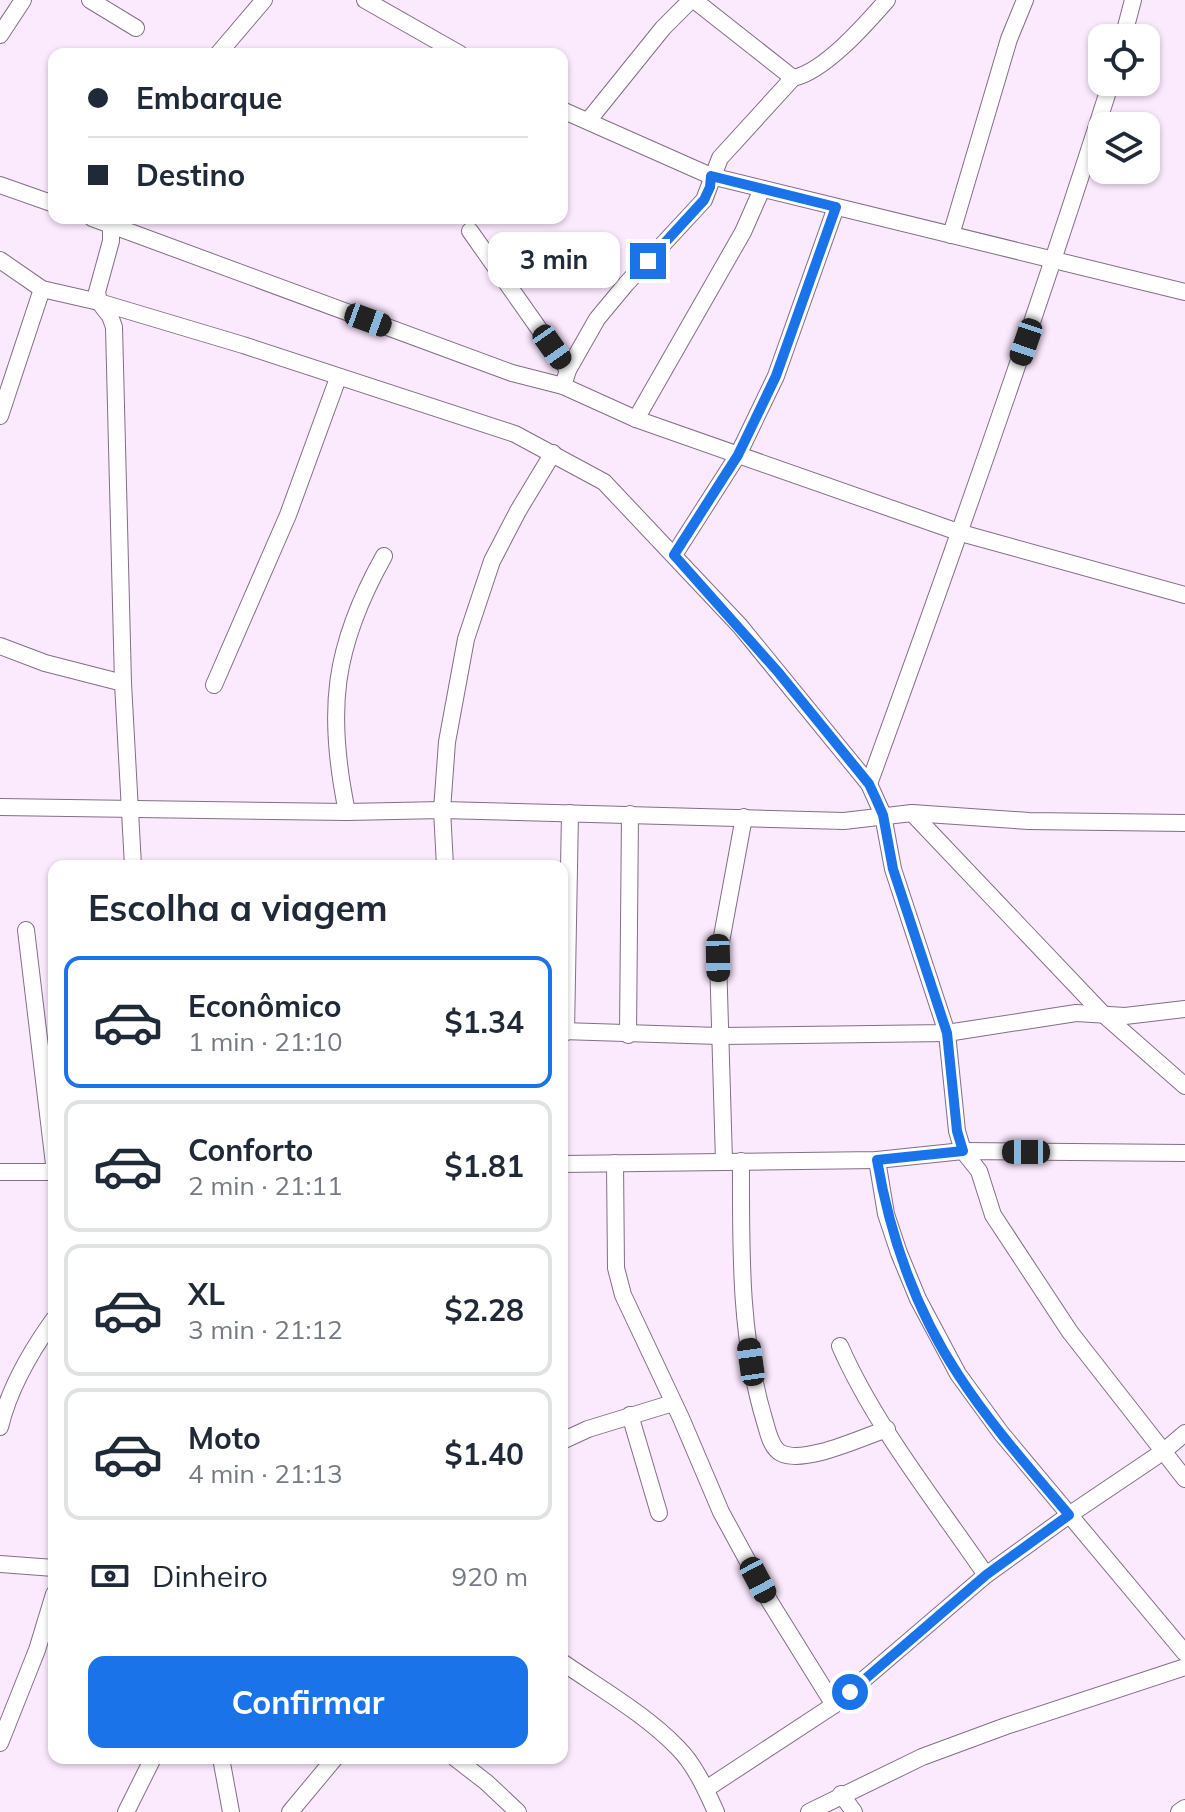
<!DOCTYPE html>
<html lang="pt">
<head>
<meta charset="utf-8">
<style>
	:root { --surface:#fff; --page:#f6f6f7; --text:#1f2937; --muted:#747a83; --line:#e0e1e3; --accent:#1a73e8 }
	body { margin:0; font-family:Mulish,sans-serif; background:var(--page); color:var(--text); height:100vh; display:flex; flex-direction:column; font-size:30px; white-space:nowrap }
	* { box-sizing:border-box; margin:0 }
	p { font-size:26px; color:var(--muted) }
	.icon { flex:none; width:44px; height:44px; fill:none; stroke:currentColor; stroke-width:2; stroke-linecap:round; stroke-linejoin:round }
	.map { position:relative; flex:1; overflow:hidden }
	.side { position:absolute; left:48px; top:860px; width:520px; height:904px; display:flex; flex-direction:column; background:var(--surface); border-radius:16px; box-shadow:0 2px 6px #0004 }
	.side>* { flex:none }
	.guide { position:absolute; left:48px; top:48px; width:520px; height:176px; border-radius:16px; box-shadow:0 2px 6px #0004; display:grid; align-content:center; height:176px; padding:0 40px; background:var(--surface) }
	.buttons { position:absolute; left:1088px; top:24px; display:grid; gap:16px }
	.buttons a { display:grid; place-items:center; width:72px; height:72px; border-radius:16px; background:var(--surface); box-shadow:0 2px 6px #0004; font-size:40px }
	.end { position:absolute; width:36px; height:36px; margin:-18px; border:10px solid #1a73e8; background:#fff; box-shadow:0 0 0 4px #fff }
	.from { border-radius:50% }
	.bubble { position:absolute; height:56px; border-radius:16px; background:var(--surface); box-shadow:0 2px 6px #0004; font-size:26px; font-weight:700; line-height:56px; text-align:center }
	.car { position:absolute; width:24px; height:48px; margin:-24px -12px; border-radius:10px; box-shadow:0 0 6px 2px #0007; background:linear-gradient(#222 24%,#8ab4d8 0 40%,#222 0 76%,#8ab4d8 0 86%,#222 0) }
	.guide b { display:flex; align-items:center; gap:28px; height:76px; font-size:30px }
	.guide b+b { border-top:2px solid var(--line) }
	.guide i { width:20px; height:20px; background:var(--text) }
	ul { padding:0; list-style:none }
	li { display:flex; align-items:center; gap:24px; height:132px; margin:0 16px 12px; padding:0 24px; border:4px solid var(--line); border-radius:16px }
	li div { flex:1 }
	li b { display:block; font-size:30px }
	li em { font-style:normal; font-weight:700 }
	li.on { border-color:var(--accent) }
	li>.icon { width:72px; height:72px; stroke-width:1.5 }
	h2 { padding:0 40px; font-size:36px; line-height:96px }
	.pay { display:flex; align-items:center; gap:20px; height:88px; padding:0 40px; font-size:30px }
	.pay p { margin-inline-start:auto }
	.cta { display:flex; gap:16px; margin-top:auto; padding:16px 40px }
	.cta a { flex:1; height:92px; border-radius:16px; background:var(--accent); color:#fff; font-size:32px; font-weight:700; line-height:92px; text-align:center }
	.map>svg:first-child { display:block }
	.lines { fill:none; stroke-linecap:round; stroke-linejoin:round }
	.minor-casing { stroke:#826e86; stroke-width:18 }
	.minor { stroke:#fff; stroke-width:16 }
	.route { stroke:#1a73e8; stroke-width:10 }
</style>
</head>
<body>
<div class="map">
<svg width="1185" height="1812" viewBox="0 0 1185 1812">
	<rect width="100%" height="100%" fill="#fbe9fe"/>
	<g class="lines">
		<!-- minor casing -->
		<g class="minor-casing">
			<g id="minor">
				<polyline points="90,0 136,28"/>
				<polyline points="365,0 460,54"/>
				<polyline points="694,0 793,78"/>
				<polyline points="0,35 23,0"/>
				<polyline points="1123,38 1133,0"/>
				<polyline points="218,54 264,0"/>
				<polyline points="562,110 711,176 1185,292"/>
				<polyline points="588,121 663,28 691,0"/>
				<polyline points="0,185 54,204"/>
				<polyline points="92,218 512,373 563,386 636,419 961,533 1185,595"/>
				<polyline points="111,218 111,241 97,292 99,302 110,316 114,327 123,683 133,866"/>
				<polyline points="470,231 568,370"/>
				<polyline points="951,235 1009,39 1025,0"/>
				<polyline points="0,260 42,289 99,302 243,345 515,434 604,482 740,626 869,784 883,815 893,869 947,1033 957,1131 963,1151 979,1171 993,1215 1070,1332 1185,1479"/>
				<path d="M563,386L568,370L597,319L626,284L704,200L720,158L793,78C824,72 866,24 887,0"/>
				<polyline points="0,416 42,289"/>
				<polyline points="636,419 743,232 762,189"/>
				<polyline points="674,555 738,455 776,376 836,207"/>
				<polyline points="0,646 45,663 123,683"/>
				<polyline points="214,685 288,515 338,378"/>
				<path d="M869,784C954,551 1036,318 1111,82"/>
				<polyline points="0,807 347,812 442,810 844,821 912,813 1029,821 1185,823"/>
				<path d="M347,812C326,711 333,647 384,556"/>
				<polyline points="912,813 1103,1014 1185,1086"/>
				<polyline points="445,866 442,810 447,742 466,639 492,561 518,511 553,453"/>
				<polyline points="26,930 54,1164"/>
				<polyline points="562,1031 719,1036 947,1033 1076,1013 1125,1016 1185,1009"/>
				<polyline points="566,1032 570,813"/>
				<polyline points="628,1035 630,814"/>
				<polyline points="877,1160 886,1214 899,1253 918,1299 958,1374 1001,1433 1185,1653"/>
				<polyline points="724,1161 718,958 744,817"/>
				<path d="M741,1161C741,1248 739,1337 765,1422C768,1432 771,1448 781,1453C804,1465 863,1437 887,1429"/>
				<polyline points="615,1163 616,1268 623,1295 681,1418 721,1512 770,1602 834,1705"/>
				<polyline points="562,1164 877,1160 963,1151 1185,1153"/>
				<polyline points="0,1172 54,1172"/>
				<path d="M840,1346C875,1426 937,1503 986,1575"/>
				<polyline points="630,1415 659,1513"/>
				<path d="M0,1427C9,1389 31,1351 54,1319"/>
				<polyline points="562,1441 588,1429 673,1403"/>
				<polyline points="0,1564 54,1568"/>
				<path d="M562,1662C601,1689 645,1714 678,1748C695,1765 706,1790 716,1812"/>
				<polyline points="0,1743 37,1650 54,1594"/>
				<polyline points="221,1758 231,1812"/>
				<polyline points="455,1758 486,1782 518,1812"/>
				<polyline points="706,1789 834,1705 986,1575 1069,1515 1164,1451 1185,1433"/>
				<polyline points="841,1794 854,1812"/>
				<polyline points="126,1812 153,1758"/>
				<polyline points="290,1812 335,1758"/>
				<polyline points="809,1812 922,1757 1006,1726 1185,1667"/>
				<polyline points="1179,1812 1185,1808"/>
			</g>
		</g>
		<!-- minor -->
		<use href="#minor" class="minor"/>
	</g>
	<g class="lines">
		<!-- route -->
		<path class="route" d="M648,261L704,200L710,187L711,176L836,207L776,376L738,455L674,555L778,672L869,784L876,799L883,815L893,869L947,1033L957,1131L963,1151L877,1160C890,1236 916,1311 959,1376C991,1425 1031,1470 1069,1515L986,1575L850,1692"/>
	</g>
</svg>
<div class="buttons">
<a><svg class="icon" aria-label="locate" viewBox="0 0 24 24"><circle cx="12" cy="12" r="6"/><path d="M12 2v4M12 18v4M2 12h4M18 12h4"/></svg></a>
<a><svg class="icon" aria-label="layers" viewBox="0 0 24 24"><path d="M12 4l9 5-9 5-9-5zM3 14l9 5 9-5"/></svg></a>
</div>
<i class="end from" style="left:850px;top:1692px"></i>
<i class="end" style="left:648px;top:261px"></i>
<div class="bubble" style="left:488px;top:232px;width:132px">3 min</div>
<i class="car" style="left:368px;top:320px;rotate:110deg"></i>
<i class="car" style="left:1026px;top:342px;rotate:199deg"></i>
<i class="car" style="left:552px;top:347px;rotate:145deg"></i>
<i class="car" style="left:718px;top:958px;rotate:179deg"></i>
<i class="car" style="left:1026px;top:1152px;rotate:270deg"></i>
<i class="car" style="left:751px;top:1362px;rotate:352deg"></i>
<i class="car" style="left:758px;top:1580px;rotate:152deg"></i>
<div class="guide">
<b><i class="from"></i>Embarque</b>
<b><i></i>Destino</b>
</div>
<section class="side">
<h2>Escolha a viagem</h2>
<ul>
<li class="on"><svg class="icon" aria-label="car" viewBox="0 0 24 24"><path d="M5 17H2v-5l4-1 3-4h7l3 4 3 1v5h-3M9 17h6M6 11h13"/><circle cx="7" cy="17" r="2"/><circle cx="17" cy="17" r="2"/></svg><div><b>Econômico</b><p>1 min · 21:10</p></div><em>$1.34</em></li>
<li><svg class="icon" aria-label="car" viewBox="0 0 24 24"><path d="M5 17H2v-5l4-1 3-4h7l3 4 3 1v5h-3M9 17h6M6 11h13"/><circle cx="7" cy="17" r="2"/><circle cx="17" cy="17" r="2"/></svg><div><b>Conforto</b><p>2 min · 21:11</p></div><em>$1.81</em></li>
<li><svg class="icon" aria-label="car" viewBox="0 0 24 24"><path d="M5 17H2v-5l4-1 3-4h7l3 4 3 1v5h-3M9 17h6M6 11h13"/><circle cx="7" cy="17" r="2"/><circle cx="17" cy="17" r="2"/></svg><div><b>XL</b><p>3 min · 21:12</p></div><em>$2.28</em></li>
<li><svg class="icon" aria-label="car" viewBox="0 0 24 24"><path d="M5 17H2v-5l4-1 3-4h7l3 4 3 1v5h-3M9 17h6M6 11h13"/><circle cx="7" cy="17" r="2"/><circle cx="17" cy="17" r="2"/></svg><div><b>Moto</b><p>4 min · 21:13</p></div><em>$1.40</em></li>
</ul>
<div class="pay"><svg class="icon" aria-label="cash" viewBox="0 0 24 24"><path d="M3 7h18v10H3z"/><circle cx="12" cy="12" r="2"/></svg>Dinheiro<p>920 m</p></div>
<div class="cta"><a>Confirmar</a></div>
</section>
</div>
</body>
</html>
